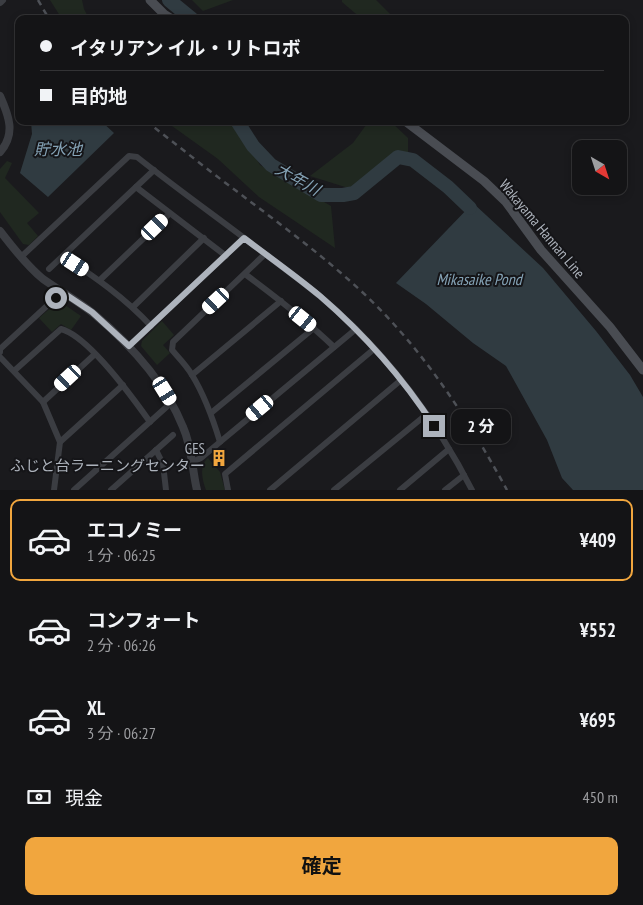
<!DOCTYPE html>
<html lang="ja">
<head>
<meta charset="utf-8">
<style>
	:root { --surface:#141416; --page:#212123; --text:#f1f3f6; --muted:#9d9ea1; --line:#333335; --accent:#f1a63e }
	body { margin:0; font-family:"PT Sans Narrow","Noto Sans JP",sans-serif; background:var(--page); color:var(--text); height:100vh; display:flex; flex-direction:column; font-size:19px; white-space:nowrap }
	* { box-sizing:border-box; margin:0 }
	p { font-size:16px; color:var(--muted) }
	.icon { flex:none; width:28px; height:28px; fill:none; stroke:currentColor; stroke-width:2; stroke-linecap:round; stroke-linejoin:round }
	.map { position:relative; height:490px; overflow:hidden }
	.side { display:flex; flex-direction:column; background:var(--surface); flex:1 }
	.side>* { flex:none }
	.top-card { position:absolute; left:15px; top:15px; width:614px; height:110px; border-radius:10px; box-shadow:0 2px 8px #0003,0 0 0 1px var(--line); display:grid; align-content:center; height:110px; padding:0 25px; background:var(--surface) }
	.needle { width:32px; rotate:141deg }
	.buttons { position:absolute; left:572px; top:140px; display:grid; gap:10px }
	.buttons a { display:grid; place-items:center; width:55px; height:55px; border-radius:10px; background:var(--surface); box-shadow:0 2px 8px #0003,0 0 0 1px var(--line); font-size:25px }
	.end { position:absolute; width:22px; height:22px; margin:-11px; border:6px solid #adb3bc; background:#111; box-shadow:0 0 0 2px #111 }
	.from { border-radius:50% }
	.bubble { position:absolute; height:35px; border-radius:10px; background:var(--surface); box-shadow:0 2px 8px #0003,0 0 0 1px var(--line); font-size:16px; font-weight:700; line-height:35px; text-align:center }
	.car { position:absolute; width:15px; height:30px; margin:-15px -8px; border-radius:6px; box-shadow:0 0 4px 1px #0007; background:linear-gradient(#fff 24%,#345 0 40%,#fff 0 76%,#345 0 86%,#fff 0) }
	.top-card b { display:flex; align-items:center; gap:18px; height:48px; font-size:19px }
	.top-card b+b { border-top:1px solid var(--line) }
	.top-card i { width:12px; height:12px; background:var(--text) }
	ul { padding:9px 0 0; list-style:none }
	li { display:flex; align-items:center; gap:15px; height:82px; margin:0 10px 8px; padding:0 15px; border:2px solid transparent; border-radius:10px }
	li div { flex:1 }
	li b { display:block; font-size:19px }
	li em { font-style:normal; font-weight:700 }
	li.selected { border-color:var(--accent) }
	li>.icon { width:45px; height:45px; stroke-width:1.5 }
	.pay { display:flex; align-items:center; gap:12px; height:55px; padding:0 25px; font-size:19px }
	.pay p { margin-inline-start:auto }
	.button { display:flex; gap:10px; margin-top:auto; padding:10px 25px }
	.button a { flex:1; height:58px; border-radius:10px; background:var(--accent); color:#111; font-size:20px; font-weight:700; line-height:58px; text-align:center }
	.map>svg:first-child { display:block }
	.green { fill:#202820 }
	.water { fill:#303b41 }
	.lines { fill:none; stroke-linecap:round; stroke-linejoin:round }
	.river { stroke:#303b41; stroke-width:14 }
	.minor { stroke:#3b3d42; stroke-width:6 }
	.tertiary { stroke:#3b3d42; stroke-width:8 }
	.secondary { stroke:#494c52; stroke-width:9 }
	.rail { stroke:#4e5157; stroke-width:2.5; stroke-dasharray:6 5; stroke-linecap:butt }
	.route { stroke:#adb3bc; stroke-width:6 }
	.labels { text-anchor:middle; stroke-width:4; stroke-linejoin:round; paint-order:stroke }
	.street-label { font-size:15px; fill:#adb3bc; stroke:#151518 }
	.poi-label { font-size:15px; fill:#adb3bc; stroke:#151518; text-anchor:end }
	.water-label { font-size:16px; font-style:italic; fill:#85a3b6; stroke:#151518 }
</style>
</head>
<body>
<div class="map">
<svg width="643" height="490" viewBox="0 0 643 490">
	<rect width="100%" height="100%" fill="#1a1a1d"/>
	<!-- green -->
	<g class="green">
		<polygon points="50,0 82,0 84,9 89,19 62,19"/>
		<polygon points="192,0 233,0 203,11"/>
		<polygon points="342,0 376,0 395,19 362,19 342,2"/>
		<polygon points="165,121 233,121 260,165 331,206 335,248 259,197 218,159"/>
		<polygon points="369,121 390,121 408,138 408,153 389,172 361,192 310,176 353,143"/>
		<polygon points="7,161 12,163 5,178 39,213 27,223 38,236 29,245 23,244 0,212 0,169"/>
		<polygon points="62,303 81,316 71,330 61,324 52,332 39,318 55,304"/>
		<polygon points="162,321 174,335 163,345 170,353 157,365 141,346 142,341"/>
		<path d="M208,458L220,472L225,490H206C202,480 199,465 208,458Z"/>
	</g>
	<!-- water -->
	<g class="water">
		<polygon points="31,121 101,121 114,133 48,197 20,173 32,134"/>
		<polygon points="473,203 543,268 596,331 630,375 643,397 643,490 573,490 562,478 547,440 506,366 473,343 426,304 396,283"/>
	</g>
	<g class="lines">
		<!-- river -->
		<g class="river">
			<polyline points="169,0 192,19"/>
			<polyline points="237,121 253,146 271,165 321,195 343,195 354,193 398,157 413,160 448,187 470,208"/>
		</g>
		<!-- minor -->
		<g class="minor">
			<polyline points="136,187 226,256"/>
			<path d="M63,256C95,277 125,298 151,326"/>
			<path d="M21,257L129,156L137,157C181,192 228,225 273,260C295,277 318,293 338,312C393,362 438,424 472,490"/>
			<polyline points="49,269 154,170"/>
			<path d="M245,274C276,297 306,320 334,347"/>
			<polyline points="100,280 169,214"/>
			<polyline points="133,307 204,238"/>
			<polyline points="129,346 244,238"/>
			<polyline points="0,352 0,349 62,292"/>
			<polyline points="0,357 43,402 60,442 54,490"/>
			<path d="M14,371L61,329C88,336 133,398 150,422"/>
			<polyline points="192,375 281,301"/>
			<polyline points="43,402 95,354"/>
			<polyline points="211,413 314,328"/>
			<polyline points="60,442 123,385"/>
			<path d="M220,442C213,419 205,396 192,375C187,366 179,358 172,350L173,342L265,254"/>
			<polyline points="156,450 163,464 166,490"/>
			<polyline points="192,462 201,458 220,442 356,329"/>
			<polyline points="74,490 172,402"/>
			<polyline points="111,490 173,435"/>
			<polyline points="228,490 225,474 374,349"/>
			<polyline points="270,490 401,380"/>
			<polyline points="334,490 427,414"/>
			<polyline points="400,490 449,449"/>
			<polyline points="445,490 464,475"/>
		</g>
		<!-- tertiary -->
		<g class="tertiary">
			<polyline points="0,2 2,0"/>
			<path d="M0,96C9,116 16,134 0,152"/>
			<path d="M0,231C13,248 27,266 43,279C60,291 78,301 94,314C131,345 165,382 183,427C192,447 192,469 197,490"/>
		</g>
		<!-- secondary -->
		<g class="secondary">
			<polyline points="150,0 164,14 172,19"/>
			<polyline points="405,121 484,181 506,202 541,250 610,327 643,370"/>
		</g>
		<!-- rail -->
		<g class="rail">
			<polyline points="38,0 49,19"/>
			<path d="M146,121C177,145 208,170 239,193C280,224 322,255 360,290C421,346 467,417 507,490"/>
		</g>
	</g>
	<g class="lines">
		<!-- route -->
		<path class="route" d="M56,298L62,292L92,312L129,346L244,238C269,257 296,276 320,296C364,334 403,378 434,426"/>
	</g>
	<!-- icons -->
	<defs>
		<g id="building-bare" transform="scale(1.35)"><path d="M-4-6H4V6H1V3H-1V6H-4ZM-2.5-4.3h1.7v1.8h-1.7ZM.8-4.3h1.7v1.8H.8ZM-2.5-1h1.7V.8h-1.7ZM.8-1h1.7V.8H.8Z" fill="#f1a63e" stroke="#151518" stroke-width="2.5" paint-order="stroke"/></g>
	</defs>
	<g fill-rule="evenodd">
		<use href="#building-bare" x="219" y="458"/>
	</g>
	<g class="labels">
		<!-- street labels -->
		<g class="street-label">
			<text transform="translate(542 229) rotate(50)" y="5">Wakayama Hannan Line</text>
		</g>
		<!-- poi labels -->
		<g class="poi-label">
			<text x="205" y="454">GES<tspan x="205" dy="17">ふじと台ラーニングセンター</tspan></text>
		</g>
		<!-- water labels -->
		<g class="water-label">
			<text x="58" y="155">貯水池</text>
			<text transform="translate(298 179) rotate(29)" y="6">大年川</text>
			<text x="479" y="285">Mikasaike Pond</text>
		</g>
	</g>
</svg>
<div class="buttons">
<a><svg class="needle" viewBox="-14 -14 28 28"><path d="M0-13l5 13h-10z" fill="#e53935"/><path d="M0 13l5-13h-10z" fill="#9d9ea1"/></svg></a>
</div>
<i class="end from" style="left:56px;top:298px"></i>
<i class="end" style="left:434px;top:426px"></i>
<div class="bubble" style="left:451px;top:409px;width:60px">2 分</div>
<i class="car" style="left:155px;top:227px;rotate:46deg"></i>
<i class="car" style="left:75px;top:264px;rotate:123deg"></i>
<i class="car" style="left:216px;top:301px;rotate:227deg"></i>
<i class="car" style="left:303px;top:319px;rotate:129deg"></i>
<i class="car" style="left:68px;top:378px;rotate:227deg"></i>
<i class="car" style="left:165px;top:391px;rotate:148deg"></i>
<i class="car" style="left:260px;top:408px;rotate:230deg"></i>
<div class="top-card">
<b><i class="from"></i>イタリアン イル・リトロボ</b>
<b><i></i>目的地</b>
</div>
</div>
<section class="side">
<ul>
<li class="selected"><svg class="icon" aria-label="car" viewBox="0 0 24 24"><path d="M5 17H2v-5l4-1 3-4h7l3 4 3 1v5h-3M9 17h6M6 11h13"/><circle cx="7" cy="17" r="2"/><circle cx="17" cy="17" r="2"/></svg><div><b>エコノミー</b><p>1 分 · 06:25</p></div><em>¥409</em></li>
<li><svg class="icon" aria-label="car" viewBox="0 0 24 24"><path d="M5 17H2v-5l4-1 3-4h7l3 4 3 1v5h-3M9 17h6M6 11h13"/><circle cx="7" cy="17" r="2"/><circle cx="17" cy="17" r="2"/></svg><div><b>コンフォート</b><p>2 分 · 06:26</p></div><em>¥552</em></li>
<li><svg class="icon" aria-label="car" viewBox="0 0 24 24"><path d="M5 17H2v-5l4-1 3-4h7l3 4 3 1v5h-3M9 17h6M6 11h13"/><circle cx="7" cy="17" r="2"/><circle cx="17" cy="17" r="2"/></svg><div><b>XL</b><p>3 分 · 06:27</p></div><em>¥695</em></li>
</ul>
<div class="pay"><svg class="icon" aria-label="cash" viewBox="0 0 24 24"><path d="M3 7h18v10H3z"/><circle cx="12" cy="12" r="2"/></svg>現金<p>450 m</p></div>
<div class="button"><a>確定</a></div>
</section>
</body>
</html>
